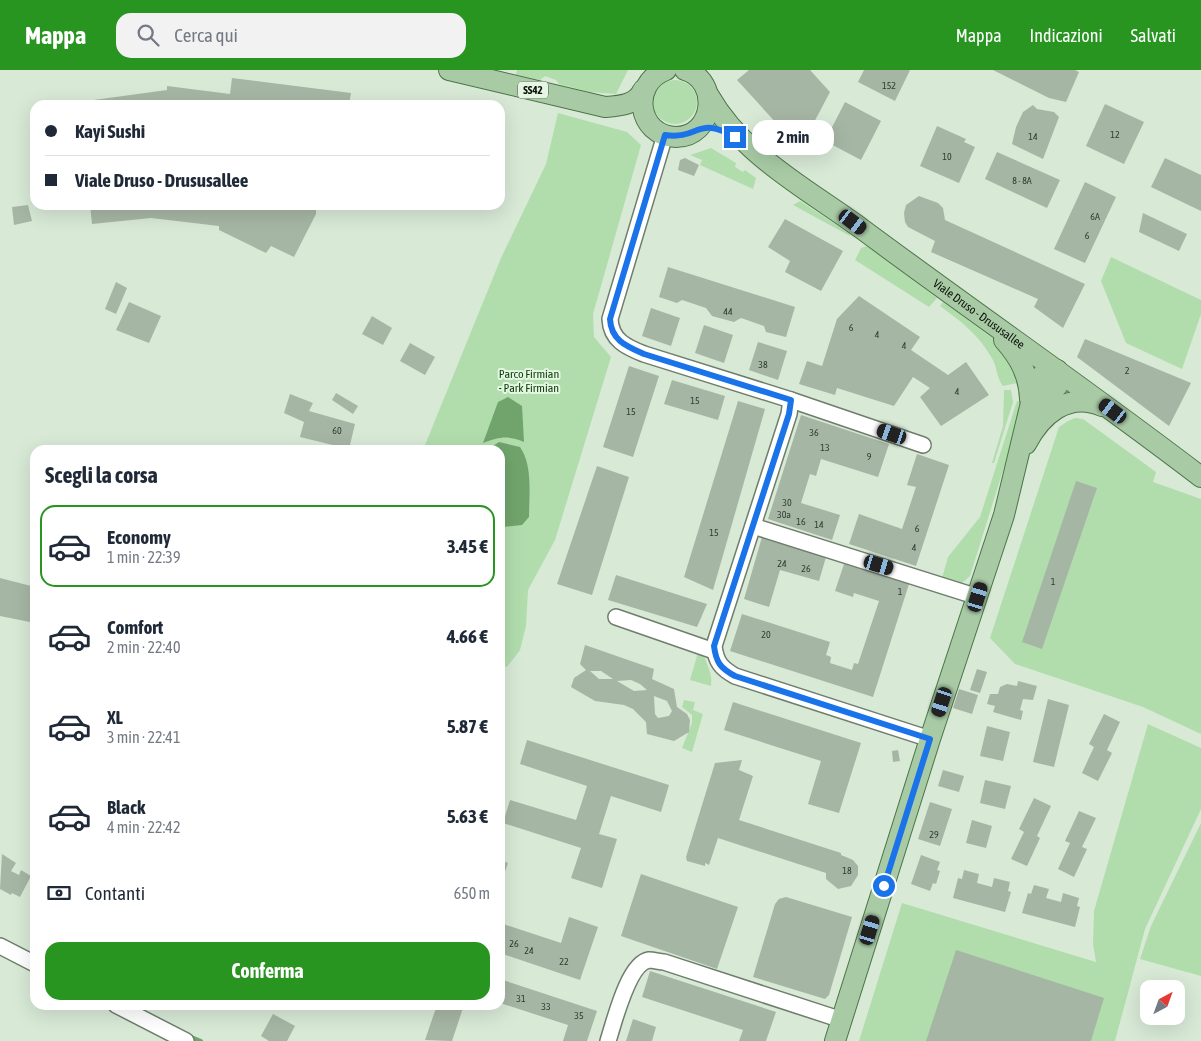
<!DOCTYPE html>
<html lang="it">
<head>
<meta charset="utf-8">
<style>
	:root { --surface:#fff; --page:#f2f2f3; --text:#1f2937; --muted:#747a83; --line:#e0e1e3; --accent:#279520 }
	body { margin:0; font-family:"Asap Condensed",sans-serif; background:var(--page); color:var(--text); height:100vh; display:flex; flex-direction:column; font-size:19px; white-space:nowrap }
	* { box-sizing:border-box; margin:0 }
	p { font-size:16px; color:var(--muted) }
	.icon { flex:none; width:28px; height:28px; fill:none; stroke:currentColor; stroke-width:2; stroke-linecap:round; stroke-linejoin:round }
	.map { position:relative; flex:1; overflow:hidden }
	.details { position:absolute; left:30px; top:375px; width:475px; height:565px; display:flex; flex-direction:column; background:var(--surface); border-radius:15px; box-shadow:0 5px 20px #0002 }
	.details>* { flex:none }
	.top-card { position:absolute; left:30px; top:30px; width:475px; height:110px; border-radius:15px; box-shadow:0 5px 20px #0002; display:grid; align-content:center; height:110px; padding:0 15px; background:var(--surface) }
	.needle { width:32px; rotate:41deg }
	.fabs { position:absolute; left:1140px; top:910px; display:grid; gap:10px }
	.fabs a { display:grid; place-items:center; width:45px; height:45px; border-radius:10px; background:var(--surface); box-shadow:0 5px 20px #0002; font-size:25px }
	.end { position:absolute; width:22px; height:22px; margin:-11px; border:6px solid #1a73e8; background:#fff; box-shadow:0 0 0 2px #fff }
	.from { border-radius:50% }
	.bubble { position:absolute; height:35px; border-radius:15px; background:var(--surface); box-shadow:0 5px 20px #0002; font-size:16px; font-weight:700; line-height:35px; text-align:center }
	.car { position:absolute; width:15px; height:30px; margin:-15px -8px; border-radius:6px; box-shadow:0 0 4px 1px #0007; background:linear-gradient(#222 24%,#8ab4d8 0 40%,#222 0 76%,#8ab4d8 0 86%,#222 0) }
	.top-card b { display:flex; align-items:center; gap:18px; height:48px; font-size:19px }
	.top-card b+b { border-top:1px solid var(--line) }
	.top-card i { width:12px; height:12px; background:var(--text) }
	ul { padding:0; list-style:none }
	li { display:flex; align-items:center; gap:15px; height:82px; margin:0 10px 8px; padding:0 5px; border:2px solid transparent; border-radius:15px }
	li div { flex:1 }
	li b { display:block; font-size:19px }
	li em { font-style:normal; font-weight:700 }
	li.selected { border-color:var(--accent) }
	li>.icon { width:45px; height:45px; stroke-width:1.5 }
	h2 { padding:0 15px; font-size:22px; line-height:60px }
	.pay { display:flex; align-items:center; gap:12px; height:55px; padding:0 15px; font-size:19px }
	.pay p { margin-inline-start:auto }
	.button { display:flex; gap:10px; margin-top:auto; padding:10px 15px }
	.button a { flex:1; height:58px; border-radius:15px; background:var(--accent); color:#fff; font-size:20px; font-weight:700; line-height:58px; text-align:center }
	header { display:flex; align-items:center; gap:30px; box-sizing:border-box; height:70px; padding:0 25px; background:var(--accent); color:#fff }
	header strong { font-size:24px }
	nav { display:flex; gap:28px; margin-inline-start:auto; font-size:18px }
	.search { width:350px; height:45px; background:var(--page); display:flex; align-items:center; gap:12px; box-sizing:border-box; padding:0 18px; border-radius:15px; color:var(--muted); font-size:19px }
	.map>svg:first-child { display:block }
	.green { fill:#b1ddad }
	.water { fill:#71a46c }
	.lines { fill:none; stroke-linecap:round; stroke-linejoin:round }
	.stream { stroke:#71a46c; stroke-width:4 }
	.building { fill:#a6b6a4; fill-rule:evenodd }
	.minor-casing { stroke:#6e7d6c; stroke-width:18 }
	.major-casing { stroke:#4c7448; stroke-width:22 }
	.minor { stroke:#fff; stroke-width:15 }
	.major { stroke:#a8cba5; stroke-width:20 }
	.route { stroke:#1a73e8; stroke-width:6 }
	.labels { text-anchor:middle; stroke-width:4; stroke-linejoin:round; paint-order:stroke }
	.number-label { font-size:10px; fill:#333b32 }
	.shield { fill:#e5f6e3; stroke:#4e564c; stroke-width:1 }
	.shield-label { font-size:11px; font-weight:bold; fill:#0d120c }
	.street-label { font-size:12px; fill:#0d120c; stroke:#e5f6e3 }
	.park-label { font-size:12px; fill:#073f05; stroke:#e5f6e3 }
</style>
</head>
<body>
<header>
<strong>Mappa</strong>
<div class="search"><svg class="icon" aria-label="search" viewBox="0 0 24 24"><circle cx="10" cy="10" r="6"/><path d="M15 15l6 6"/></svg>Cerca qui</div>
<nav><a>Mappa</a><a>Indicazioni</a><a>Salvati</a></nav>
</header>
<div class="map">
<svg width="1201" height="971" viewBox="0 0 1201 971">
	<rect width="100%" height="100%" fill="#d8e9d6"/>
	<!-- green -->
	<g class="green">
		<polygon points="517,0 628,0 616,24 590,22 559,14 556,10 545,6 540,10 516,5"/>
		<circle cx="675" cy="32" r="22"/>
		<polygon points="558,43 627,62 641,75 593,244 594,267 611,287 555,470 528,520 526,556 520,580 507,597 500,595 500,380 423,380 501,188 546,94"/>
		<polygon points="711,78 736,93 735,97 743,102 745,100 756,108 753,119 700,95 702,90 690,85"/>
		<polygon points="800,131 849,163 850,166 793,135"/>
		<polygon points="867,176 937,228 929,237 855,190 861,178"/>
		<polygon points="1111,187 1201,230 1201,244 1182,299 1126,273 1101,211"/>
		<path d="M943,232L998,272L1022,312L1003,316C997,309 997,298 993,290C980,266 961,251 940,236Z"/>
		<polygon points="1004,320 1011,320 1013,332 994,393 992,393 1003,356"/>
		<polygon points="1017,331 1023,332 1021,343 970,506 962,513 942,508 948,487 980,447"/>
		<polygon points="1075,348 1083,349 1156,402 1153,412 1201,429 1201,664 1143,637 1015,594 990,568 1059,357 1068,351"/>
		<path d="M699,579L703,582C706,595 713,602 711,616L690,610Z"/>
		<polygon points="684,630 695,632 693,640 703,644 692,682 682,678 692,653 692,645 682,637"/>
		<polygon points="1148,654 1201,678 1201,739 1145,859 1115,971 859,971 902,833 1096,892 1093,874 1094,841"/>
		<polygon points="1201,753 1201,906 1140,889 1151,856"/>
	</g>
	<!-- water -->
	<g class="water">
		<path d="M508,327L522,336L524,372C508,365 499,367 483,373L498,332Z"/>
		<path d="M499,372L520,377C533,395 529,426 529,447L522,455L503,457L500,455V380H487Z"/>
	</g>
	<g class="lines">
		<!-- stream -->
		<polyline class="stream" points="189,966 201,971"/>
	</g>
	<!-- building -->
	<g class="building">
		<polygon points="749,0 810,0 830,22 800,79 737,10"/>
		<polygon points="864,0 910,0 895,31 858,12"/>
		<polygon points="993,0 1075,0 1079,2 1066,32 1049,28"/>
		<polygon points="232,8 351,23 349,35 79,35 79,32 167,20 167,16 230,24"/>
		<polygon points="845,32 881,51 861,90 825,71"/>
		<polygon points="1105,34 1144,52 1124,94 1086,76"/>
		<polygon points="1033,35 1037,39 1054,42 1059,47 1043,89 1012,74 1016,57 1023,42"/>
		<polygon points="937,56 966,69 964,72 975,77 959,113 920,96"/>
		<polygon points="997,82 1060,110 1047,138 985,109"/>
		<polygon points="685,88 699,95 694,106 678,100 680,90"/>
		<polygon points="1165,88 1201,105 1201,141 1151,117"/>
		<polygon points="1085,112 1116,127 1085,193 1054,179"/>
		<polygon points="919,126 938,133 943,138 945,150 1085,214 1063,258 1034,237 1038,229 931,182 935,171 908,157 905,152 904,143 906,135"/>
		<polygon points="28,135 32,151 14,155 12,137"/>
		<polygon points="90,135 316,135 316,144 294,187 271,176 266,183 219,160 219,156 151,148 92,154"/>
		<polygon points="1143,143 1187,164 1179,181 1139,162"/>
		<polygon points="785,149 843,181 821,221 785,202 790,191 768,177"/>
		<polygon points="668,197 795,237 786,267 766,262 764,256 741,248 734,252 712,246 706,238 682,230 677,233 659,227"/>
		<polygon points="116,212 127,218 116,244 105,239"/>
		<polygon points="859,226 920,267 911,280 948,305 966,292 989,325 941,356 920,327 930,318 913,307 894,336 837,318 835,325 799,314 807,291 822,296 837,249"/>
		<polygon points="129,232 161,246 149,273 116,260"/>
		<polygon points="651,238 680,248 671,276 642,266"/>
		<polygon points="372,246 392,258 383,275 362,264"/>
		<polygon points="704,255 733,265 724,293 695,283"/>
		<polygon points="1085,269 1191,313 1169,356 1077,287"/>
		<polygon points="758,272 787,281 778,310 749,300"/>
		<polygon points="410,273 435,287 425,305 400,291"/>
		<polygon points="629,296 659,306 633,387 603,377"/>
		<polygon points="672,310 725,326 718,350 664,334"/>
		<polygon points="336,323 358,336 353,344 332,330"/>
		<polygon points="290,324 313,333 309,341 355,354 349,379 300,367 304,352 284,343"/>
		<polygon points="738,331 765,339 713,520 684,507"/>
		<polygon points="801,345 889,374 878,407 821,389 816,406 810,404 801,433 840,445 832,470 768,449"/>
		<polygon points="917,384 949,395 916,496 849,474 859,444 902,459 916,417 907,415"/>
		<polygon points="597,396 629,407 592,525 557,514"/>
		<polygon points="1076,411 1097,418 1042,579 1022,572"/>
		<polygon points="762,467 826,487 819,511 780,500 769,537 744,529"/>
		<polygon points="844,494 909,514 873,627 730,581 742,544 830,572 826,585 831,587 830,593 852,600 854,593 858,594 879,531 854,523 853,527 835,521"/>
		<polygon points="616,505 707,534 697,557 608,530"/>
		<polygon points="0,508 35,517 35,553 0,546"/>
		<path d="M585,575L654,599L652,609L674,619L677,637L687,644L690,650L689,662L674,671L647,664L646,652L633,639L624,635L595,631L571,617L574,608L586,600L580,594ZM590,601H601L613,609H599ZM631,610L640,614L647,620L634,621L617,611ZM654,626L667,631L672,641L669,646L658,648L655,644Z"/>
		<polygon points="977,599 987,602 980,623 970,620"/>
		<polygon points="1018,611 1037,616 1033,630 1023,629 1020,640 1023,641 1021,650 993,642 995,636 987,634 990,624 998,624 1000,617 1007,614 1017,616"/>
		<polygon points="959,619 978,625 972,644 953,638"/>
		<polygon points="1048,629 1069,635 1054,697 1033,692"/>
		<polygon points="733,632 861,673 839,743 808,734 821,691 724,660"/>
		<polygon points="1104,644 1120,652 1107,680 1112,683 1098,711 1082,703 1094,677 1089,674"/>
		<polygon points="987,656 1010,662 1003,691 980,686"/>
		<polygon points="527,670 669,715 661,742 611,726 599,764 617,769 602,818 571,808 581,778 503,753 510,730 576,750 587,716 520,694"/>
		<polygon points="898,680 900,691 893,692 892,681"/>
		<polygon points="742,690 739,700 753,706 739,750 841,783 841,785 853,790 858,796 858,805 851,816 838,819 826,809 826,803 718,768 709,795 705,793 705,796 687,791 686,787 715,693"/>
		<polygon points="943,700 964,706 959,722 938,716"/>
		<polygon points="985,710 1011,716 1005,739 980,733"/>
		<polygon points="1034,728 1051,736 1037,766 1040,768 1027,796 1011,789 1024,762 1019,759"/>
		<polygon points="930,732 952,739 940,776 918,769"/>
		<polygon points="1079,741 1096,748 1082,777 1087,779 1074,807 1058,799 1070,773 1065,771"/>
		<polygon points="972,750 992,756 986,778 966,773"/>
		<polygon points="2,784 16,793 11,801 19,805 21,800 31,806 20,827 12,823 11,825 0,819"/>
		<polygon points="921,785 940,792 937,800 940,801 936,814 933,813 930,821 911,814"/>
		<polygon points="500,790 508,793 500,816"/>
		<polygon points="964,800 979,804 977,813 992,817 994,808 1010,812 1008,821 1011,822 1005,842 953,828 958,808 962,809"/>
		<polygon points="641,804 738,837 717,899 621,866"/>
		<polygon points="1034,815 1049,819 1046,828 1061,832 1063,823 1079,828 1077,836 1080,837 1075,857 1022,843 1028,823 1031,824"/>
		<polygon points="786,827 852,847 829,925 825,929 753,907 775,834 779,829"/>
		<polygon points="569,847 598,857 580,910 500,883 500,853 561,873"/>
		<polygon points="956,880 1104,928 1091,971 926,971"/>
		<polygon points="650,901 776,942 766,971 739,971 743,960 642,927"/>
		<polygon points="500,909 597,941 587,971 563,971 568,955 500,933"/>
		<polygon points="437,935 464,935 452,971 425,970"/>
		<polygon points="273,944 295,956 287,971 269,971 261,966"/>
		<polygon points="633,949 656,957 652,971 626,971"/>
	</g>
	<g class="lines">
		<!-- minor casing -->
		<g class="minor-casing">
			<g id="minor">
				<path d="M665,65L610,249C611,270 626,277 644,284L791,330L789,344L714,576C716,592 721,598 735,606L930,669"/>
				<polyline points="791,330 923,375"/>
				<polyline points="753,456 978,527"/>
				<polyline points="616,547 714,581"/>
				<polyline points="0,876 35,894"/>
				<polyline points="116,935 186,971"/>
				<path d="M608,971C614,953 628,893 649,890C654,890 660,892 664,892L842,950"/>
			</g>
		</g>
		<!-- major casing -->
		<g class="major-casing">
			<g id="major">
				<path d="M449,0L605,37C619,36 637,35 643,20"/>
				<path d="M666,0C630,13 637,66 676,67C714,67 721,11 685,0"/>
				<path id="s1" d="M709,26C743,86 809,120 862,159C975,243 1090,322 1201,407"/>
				<path d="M1004,270C1020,288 1029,305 1030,329"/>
				<polyline points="1034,347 1058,315 1057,300"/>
				<path d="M1026,374C1041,345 1068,321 1102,336"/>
				<polyline points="835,971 930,669 1004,445 1036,312 1045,302 1057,300"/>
			</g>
		</g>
		<!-- minor -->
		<use href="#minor" class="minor"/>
		<!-- major -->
		<use href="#major" class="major"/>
	</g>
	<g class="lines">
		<!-- route -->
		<path class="route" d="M735,67C696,45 700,70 665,65L610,249C611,270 626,276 644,284L791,330L789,344L714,576C716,592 720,598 735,606L930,669L884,816"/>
	</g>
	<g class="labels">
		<!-- number labels -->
		<g class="number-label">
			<text x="889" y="19">152</text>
			<text x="1115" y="68">12</text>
			<text x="1033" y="70">14</text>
			<text x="947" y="90">10</text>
			<text x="1022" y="114">8 - 8A</text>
			<text x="1095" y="150">6A</text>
			<text x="1087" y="169">6</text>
			<text x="728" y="245">44</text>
			<text x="851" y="261">6</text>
			<text x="877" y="268">4</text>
			<text x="904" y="279">4</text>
			<text x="763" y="298">38</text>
			<text x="1127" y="304">2</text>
			<text x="957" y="325">4</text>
			<text x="695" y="334">15</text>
			<text x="631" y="345">15</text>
			<text x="337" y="364">60</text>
			<text x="814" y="366">36</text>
			<text x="825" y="381">13</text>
			<text x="869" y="390">9</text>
			<text x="787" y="436">30</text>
			<text x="784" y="448">30a</text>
			<text x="801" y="455">16</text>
			<text x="819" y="458">14</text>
			<text x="917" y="462">6</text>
			<text x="714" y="466">15</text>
			<text x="914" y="481">4</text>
			<text x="782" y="497">24</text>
			<text x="806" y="502">26</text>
			<text x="1053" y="515">1</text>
			<text x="900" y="525">1</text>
			<text x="766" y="568">20</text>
			<text x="934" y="768">29</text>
			<text x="847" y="804">18</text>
			<text x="514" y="877">26</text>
			<text x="529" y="884">24</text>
			<text x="564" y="895">22</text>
			<text x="521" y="932">31</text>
			<text x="546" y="940">33</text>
			<text x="579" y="949">35</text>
		</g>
		<!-- shield labels -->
		<rect class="shield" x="518" y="11.5" width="30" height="17" rx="4"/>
		<g class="shield-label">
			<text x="533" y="24">SS42</text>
		</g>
		<!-- street labels -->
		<g class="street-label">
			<text dy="4" stroke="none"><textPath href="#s1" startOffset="349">Viale Druso - Drususallee</textPath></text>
		</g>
		<!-- park labels -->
		<g class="park-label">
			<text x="529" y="308">Parco Firmian<tspan x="529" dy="14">- Park Firmian</tspan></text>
		</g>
	</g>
</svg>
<div class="fabs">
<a><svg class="needle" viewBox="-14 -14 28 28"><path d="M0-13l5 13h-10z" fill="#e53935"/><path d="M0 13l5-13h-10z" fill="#747a83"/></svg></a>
</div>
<i class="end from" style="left:884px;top:816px"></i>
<i class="end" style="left:735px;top:67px"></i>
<div class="bubble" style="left:752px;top:50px;width:82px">2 min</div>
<i class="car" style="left:853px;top:152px;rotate:127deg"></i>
<i class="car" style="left:1113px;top:341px;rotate:307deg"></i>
<i class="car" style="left:892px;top:364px;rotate:289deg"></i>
<i class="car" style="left:879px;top:495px;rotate:107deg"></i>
<i class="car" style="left:978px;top:527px;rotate:17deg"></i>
<i class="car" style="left:942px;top:632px;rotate:198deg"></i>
<i class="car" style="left:870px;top:860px;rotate:17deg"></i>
<div class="top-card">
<b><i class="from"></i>Kayi Sushi</b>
<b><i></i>Viale Druso - Drususallee</b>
</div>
<section class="details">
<h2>Scegli la corsa</h2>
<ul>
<li class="selected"><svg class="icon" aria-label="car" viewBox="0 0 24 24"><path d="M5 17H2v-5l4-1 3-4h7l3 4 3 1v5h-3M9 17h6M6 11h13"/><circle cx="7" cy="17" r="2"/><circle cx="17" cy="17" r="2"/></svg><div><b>Economy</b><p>1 min · 22:39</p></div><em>3.45 €</em></li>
<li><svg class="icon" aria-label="car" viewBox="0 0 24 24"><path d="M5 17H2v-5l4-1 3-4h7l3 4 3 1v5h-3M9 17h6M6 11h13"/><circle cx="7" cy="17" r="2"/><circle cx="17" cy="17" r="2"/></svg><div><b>Comfort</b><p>2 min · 22:40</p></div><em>4.66 €</em></li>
<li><svg class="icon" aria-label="car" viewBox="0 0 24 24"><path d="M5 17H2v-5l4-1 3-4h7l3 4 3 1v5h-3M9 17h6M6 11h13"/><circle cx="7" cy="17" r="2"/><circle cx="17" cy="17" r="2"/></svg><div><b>XL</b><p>3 min · 22:41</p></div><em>5.87 €</em></li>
<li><svg class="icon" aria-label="car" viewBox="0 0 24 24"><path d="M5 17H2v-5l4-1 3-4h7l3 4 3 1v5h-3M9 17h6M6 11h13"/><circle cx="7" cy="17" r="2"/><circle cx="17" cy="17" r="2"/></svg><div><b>Black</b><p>4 min · 22:42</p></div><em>5.63 €</em></li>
</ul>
<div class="pay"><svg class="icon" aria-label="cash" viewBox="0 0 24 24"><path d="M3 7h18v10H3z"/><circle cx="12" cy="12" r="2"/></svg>Contanti<p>650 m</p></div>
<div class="button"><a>Conferma</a></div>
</section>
</div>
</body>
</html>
